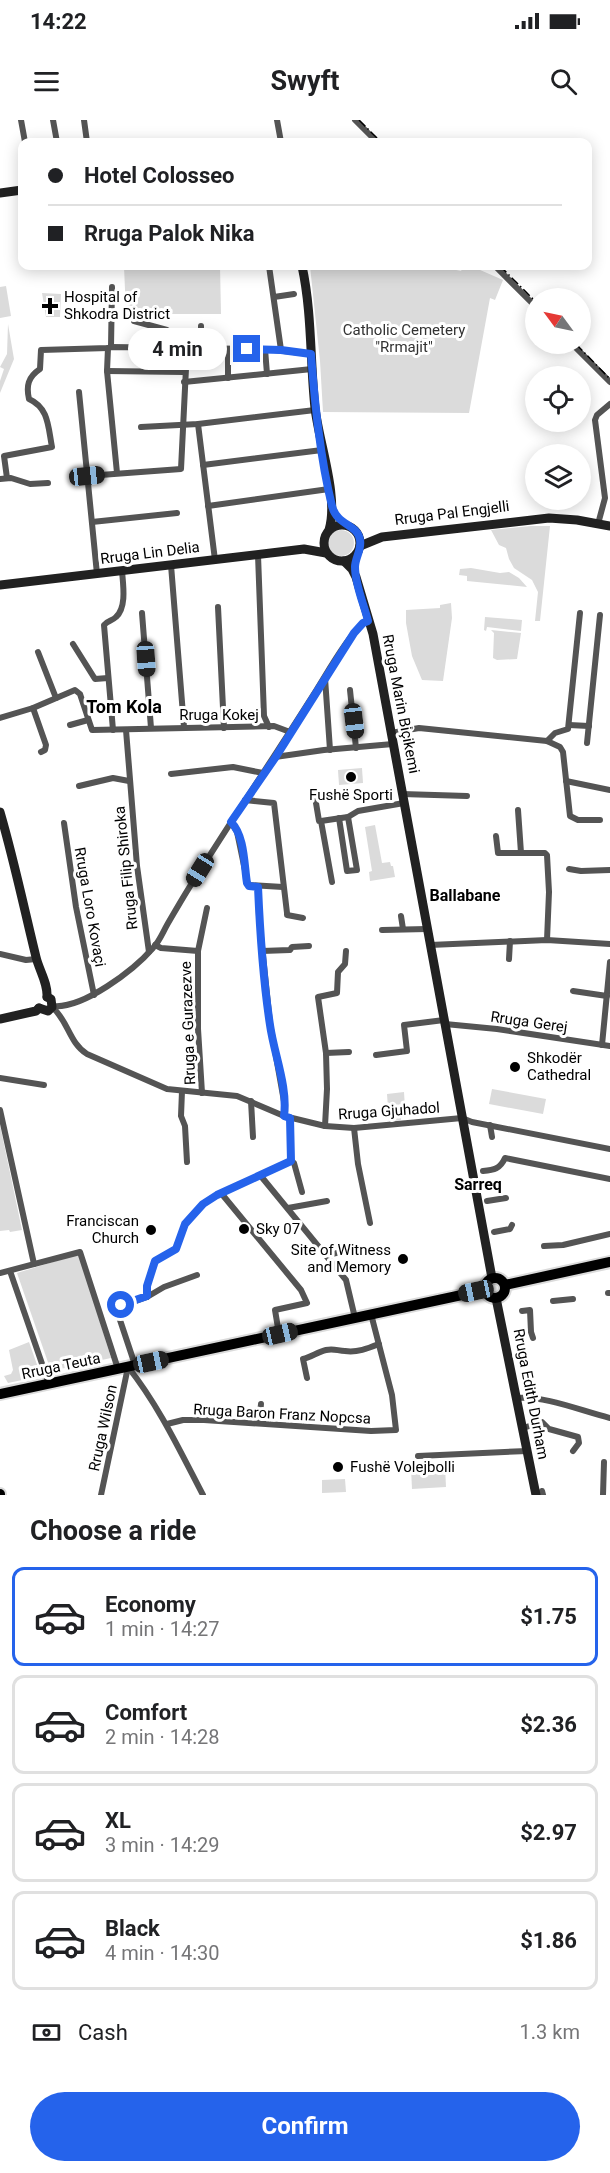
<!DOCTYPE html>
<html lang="en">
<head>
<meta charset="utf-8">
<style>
	:root { --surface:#fff; --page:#f2f2f2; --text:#202124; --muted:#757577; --line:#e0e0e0; --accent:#2563eb }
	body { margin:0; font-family:Roboto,sans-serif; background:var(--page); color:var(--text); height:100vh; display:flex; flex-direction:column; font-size:22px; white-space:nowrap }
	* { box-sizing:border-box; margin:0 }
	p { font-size:20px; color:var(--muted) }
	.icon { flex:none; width:33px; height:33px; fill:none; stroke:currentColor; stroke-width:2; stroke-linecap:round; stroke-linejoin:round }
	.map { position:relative; height:1375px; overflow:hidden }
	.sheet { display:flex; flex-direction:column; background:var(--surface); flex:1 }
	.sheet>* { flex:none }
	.guide { position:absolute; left:18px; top:18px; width:574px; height:132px; border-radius:12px; box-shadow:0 3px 15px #0003; display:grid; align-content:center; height:132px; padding:0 30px; background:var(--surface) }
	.needle { width:39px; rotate:303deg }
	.fabs { position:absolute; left:525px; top:168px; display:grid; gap:12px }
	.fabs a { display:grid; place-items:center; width:66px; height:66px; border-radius:50%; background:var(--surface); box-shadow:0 3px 15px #0003; font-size:30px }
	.end { position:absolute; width:27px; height:27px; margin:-14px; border:8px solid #2563eb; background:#fff; box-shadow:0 0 0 3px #fff }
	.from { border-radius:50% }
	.bubble { position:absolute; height:42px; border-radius:21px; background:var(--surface); box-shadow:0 3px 15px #0003; font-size:20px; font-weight:700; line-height:42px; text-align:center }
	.car { position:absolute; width:18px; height:36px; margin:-18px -9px; border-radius:8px; box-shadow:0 0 4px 2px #0007; background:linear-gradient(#222 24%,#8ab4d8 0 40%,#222 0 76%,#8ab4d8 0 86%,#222 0) }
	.guide b { display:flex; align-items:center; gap:21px; height:57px; font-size:22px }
	.guide b+b { border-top:2px solid var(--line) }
	.guide i { width:15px; height:15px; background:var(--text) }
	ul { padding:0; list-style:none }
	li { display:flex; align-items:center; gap:18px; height:99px; margin:0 12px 9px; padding:0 18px; border:3px solid var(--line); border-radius:12px }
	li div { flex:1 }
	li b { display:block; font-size:22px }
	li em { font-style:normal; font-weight:700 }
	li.on { border-color:var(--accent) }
	li>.icon { width:54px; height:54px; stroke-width:1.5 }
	h2 { padding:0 30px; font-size:27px; line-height:72px }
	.pay { display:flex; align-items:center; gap:15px; height:66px; padding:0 30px; font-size:22px }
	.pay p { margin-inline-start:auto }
	.button { display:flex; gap:12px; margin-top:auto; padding:12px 30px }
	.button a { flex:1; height:69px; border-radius:36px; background:var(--accent); color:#fff; font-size:24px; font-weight:700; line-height:69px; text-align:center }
	.status { display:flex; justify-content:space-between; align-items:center; height:42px; padding:0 30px; background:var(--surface); direction:ltr }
	.status svg { height:16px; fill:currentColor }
	header { display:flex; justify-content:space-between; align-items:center; height:78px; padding:0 30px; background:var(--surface); font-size:27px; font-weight:700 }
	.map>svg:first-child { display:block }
	.green { fill:#dbdbdb }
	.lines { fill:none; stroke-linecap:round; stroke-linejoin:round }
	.primary-casing { stroke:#dbdbdb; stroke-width:14 }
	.street { stroke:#545454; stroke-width:6 }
	.secondary { stroke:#212121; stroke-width:9 }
	.primary { stroke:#000; stroke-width:10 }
	.rail { stroke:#000; stroke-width:1.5; stroke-dasharray:9 3 1.5 3; stroke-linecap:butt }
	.route { stroke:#2563eb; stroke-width:8 }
	.poi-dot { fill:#000; stroke:#fff; stroke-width:2 }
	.labels { text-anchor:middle; stroke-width:6; stroke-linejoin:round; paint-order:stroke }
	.poi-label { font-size:15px; fill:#000; stroke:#fff; text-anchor:start }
	.park-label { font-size:15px; fill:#323232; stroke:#fff }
	.street-label { font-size:15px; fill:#000; stroke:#fff }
	.neighbourhood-label { font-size:16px; font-weight:bold; fill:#000; stroke:#fff }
	.quarter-label { font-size:18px; font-weight:bold; fill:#000; stroke:#fff }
</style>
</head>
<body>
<div class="status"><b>14:22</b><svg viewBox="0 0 49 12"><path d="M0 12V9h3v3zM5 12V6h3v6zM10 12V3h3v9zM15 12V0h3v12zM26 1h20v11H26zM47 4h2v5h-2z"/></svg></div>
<header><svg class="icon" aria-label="menu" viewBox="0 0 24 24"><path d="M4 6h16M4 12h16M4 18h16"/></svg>Swyft<svg class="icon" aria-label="search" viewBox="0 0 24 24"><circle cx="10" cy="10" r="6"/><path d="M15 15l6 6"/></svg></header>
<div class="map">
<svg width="610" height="1375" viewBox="0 0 610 1375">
	<rect width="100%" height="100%" fill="#fff"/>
	<!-- green -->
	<g class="green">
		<polygon points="124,146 220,146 221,194 126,194"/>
		<polygon points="310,146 437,146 461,151 464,146 471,146 503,160 495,180 490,178 469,293 323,292 320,241"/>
		<polygon points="6,166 11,196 0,198 0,167"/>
		<polygon points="42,173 61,174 60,197 46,197"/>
		<polygon points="8,204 14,239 0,273 0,261 4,249 0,247 7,234"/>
		<polygon points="531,406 550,406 540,501 535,501 538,472 532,460 514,448 509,439 506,428 499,425 491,410"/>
		<circle cx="341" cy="423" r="13"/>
		<polygon points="471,448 500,453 509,452 519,458 527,467 467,461 467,456 459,455 460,449"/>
		<polygon points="451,483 452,498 443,561 422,560 412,536 406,503 406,490 440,488 440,485"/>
		<polygon points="485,497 522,500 521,511 487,507 486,511 484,510"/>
		<polygon points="491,510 521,513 517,539 497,540 493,538 494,513"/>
		<polygon points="362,648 363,663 339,665 338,650"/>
		<polygon points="375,705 382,743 390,742 391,746 393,746 395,757 370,761 369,752 372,751 365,707"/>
		<polygon points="492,969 546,979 543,994 489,984"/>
		<polygon points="404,972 405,988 400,989 401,1000 389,1002 387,974"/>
		<polygon points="0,1005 22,1110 10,1112 9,1110 0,1111"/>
		<polygon points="79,1134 111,1238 51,1251 17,1153"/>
		<polygon points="29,1222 41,1256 8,1263 4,1256 11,1254 13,1250 9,1230"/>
		<polygon points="445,1346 446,1367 412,1369 411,1348"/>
		<polygon points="345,1359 346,1372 322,1373 322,1360"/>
	</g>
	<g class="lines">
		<!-- primary casing -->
		<g class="primary-casing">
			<g id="primary">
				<circle cx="495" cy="1168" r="10"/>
				<polyline points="505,1165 610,1142"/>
				<polyline points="0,1274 485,1170"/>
				<polyline points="0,1374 0,1375"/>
			</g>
		</g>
		<!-- street -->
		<g class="street">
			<polyline points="21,0 25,22"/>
			<polyline points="53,0 57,22"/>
			<polyline points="84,0 87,22"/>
			<polyline points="277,0 281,22"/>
			<polyline points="355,0 377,22"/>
			<polyline points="269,146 281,230"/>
			<polyline points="495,146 536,187"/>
			<polyline points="274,177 294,174"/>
			<polyline points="134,201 167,210 168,227"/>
			<polyline points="201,206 201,228"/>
			<polyline points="572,224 610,262"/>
			<polyline points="111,227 112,167"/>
			<polyline points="108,228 107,251 117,353"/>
			<polyline points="265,229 267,254"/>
			<polyline points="107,251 184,252"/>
			<polyline points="228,258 228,229"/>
			<polyline points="184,262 312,249"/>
			<polyline points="79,272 97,454"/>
			<polyline points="198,304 215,440"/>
			<polyline points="141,307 198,304 315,290"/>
			<polyline points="203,345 322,330"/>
			<polyline points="87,356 181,349 187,228"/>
			<path d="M7,358L4,336L52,327C48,307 49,288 29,279C26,266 28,257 40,249L41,230L108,228L111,227L265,229L311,234"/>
			<polyline points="0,359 11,358 30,364 48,363"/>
			<polyline points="208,386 329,369"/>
			<polyline points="92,402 177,393"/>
			<polyline points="598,404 605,378 595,300 597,295 610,284"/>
			<polyline points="258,435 264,596 269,607"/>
			<polyline points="171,445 184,607"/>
			<polyline points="218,487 224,608"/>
			<polyline points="142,493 151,608"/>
			<polyline points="73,524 95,559 108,558"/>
			<polyline points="38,532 56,578"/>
			<polyline points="325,558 330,630"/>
			<polyline points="350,570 356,628"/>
			<polyline points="33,588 46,625 45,630 41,632"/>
			<polyline points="0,598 33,588 75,570 80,574 92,610 274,606 290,612"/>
			<polyline points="70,605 88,600"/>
			<polyline points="569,605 589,606"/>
			<path d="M113,610L104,505C108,500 112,501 116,497C127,487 123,464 122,451"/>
			<polyline points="126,610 137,746 149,832"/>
			<polyline points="391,613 419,608 547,621 560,627 563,632 570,696 578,700 600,700"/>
			<polyline points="547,621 555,613 568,609 580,493"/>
			<polyline points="587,623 600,495"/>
			<polyline points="275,637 324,630 393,624"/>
			<polyline points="171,654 233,647 263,653"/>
			<polyline points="566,661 610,670"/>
			<polyline points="79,666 113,658 129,661"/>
			<polyline points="402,674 467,676"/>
			<polyline points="315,677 319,701 321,701 332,762"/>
			<polyline points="245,680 274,683 287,793 287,795 303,798"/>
			<polyline points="518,690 521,733"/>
			<polyline points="339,698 347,751 357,750 348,697"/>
			<polyline points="321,701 348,697 358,691 404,683"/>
			<polyline points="231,702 237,712 248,765 283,767"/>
			<polyline points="64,703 76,787 94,875"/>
			<polyline points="496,716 498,733 545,733 547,735 549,772 547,820"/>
			<polyline points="569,749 581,751 610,750"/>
			<polyline points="258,767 259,797 270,903 285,987 284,996"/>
			<polyline points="401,796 403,809"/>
			<polyline points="382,810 427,809"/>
			<polyline points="155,825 161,828 198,831"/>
			<polyline points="430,825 547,820 610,824"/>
			<polyline points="262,831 290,830 292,827 309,826"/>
			<polyline points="0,834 26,840 36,839"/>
			<polyline points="509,839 510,821"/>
			<polyline points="573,871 607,876"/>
			<path d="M53,886C83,889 134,850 153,828C159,822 163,812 167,805C177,788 187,770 198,754C237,692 278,631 317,569C326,555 354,505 368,501"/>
			<path d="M52,887C68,900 69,923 87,934L167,969L237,976L284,996L325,1006L354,1008L462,998L472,1002L610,1029"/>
			<polyline points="445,904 497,909 610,926"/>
			<polyline points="602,925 610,842"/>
			<polyline points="326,933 349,932"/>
			<polyline points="376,935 407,931 404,905 444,900"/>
			<polyline points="0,958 44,965"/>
			<polyline points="182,971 181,996 185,1006 187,1042"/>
			<polyline points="202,973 198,909 198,831 207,788"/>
			<polyline points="251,981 253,1017"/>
			<polyline points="0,990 34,1144"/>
			<polyline points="290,998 291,1041 294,1043 302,1072"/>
			<polyline points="490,1005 492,1017"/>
			<polyline points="325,1006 327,969 326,933 318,877 337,873 338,852 345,844 346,831"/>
			<polyline points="354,1008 358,1044 370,1103"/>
			<path d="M483,1051C494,1050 500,1049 505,1038L610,1059"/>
			<polyline points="260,1055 346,1160 355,1198"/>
			<polyline points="221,1073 301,1170 307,1183 275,1190 279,1214"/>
			<polyline points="487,1081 506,1078"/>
			<polyline points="288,1088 327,1081"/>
			<polyline points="494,1112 510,1109 512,1105"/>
			<polyline points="544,1126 563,1125 610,1114"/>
			<polyline points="326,1135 357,1129"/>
			<polyline points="10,1151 49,1264"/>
			<polyline points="0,1153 80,1132 118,1249"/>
			<polyline points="608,1173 610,1173"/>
			<polyline points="147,1177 147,1166 155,1141 176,1129 185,1104 203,1084 217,1075 291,1041"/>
			<polyline points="553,1181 573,1179"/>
			<polyline points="522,1191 530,1190 531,1212 533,1218"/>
			<polyline points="135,1245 116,1188 147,1177 164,1167 197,1155"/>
			<path d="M128,1247C159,1286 180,1331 203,1375"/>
			<path d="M307,1258L303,1239C311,1237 318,1232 326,1230C334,1228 338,1231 345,1231C357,1233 369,1228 379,1224"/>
			<path d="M517,1278C547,1276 581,1291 610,1298"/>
			<polyline points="259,1303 261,1284"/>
			<polyline points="167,1304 183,1300 204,1300 371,1311 396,1310 392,1275 371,1194"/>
			<polyline points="523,1308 542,1302 549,1309 578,1317 579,1323 573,1331"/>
			<polyline points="418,1336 527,1331"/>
			<polyline points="542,1371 543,1375"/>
			<polyline points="101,1375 128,1247"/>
			<polyline points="603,1375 604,1342"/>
		</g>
		<!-- secondary -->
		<g class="secondary">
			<polyline points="0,73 22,70"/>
			<path d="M302,146C312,192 310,241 315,288C319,323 339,377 329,410"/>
			<circle cx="342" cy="423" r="18"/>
			<polyline points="360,426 382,417 549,398 577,400 610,406"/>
			<polyline points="344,441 352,449 356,457 373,514 492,1158"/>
			<polyline points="0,465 304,429 326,433"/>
			<path d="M0,692C14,740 24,788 36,837C39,850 48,863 47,877"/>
			<polyline points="39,888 48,891 52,887 51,879 47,877"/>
			<polyline points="0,899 36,891 39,888"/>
			<polyline points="496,1178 536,1375"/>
		</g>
		<!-- primary -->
		<use href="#primary" class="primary"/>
		<!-- rail -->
		<g class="rail">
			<polyline points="359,0 381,22"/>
			<polyline points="500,146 536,182"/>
			<polyline points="576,224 610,259"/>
		</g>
	</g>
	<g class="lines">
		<!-- route -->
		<path class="route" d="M121,1185L147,1176V1166L155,1141L176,1129L185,1104L203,1084L217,1075L291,1041L290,998L284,996C288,967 274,934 270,905C263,859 260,813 258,767L249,766L247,763C244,745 245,716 231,702L275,638L354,513L363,503L368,501C364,484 355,465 355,447C355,438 362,429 360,420C358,404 337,406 332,386C320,337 315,285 311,234L281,230L247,229"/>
	</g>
	<!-- markers -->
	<g class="poi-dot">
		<path d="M47 177h6v6h6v6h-6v6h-6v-6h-6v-6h6z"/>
		<circle cx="351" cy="657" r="6"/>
		<circle cx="515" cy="947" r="6"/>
		<circle cx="244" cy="1109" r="6"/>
		<circle cx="151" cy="1110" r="6"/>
		<circle cx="403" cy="1139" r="6"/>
		<circle cx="338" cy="1347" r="6"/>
	</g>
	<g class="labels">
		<!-- poi labels -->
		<g class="poi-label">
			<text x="64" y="182">Hospital of<tspan x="64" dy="17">Shkodra District</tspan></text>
			<text x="351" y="680" text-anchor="middle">Fushë Sporti</text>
			<text x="527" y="943">Shkodër<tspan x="527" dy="17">Cathedral</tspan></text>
			<text x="139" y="1106" text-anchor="end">Franciscan<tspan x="139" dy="17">Church</tspan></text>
			<text x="256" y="1114">Sky 07</text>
			<text x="391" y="1135" text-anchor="end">Site of Witness<tspan x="391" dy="17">and Memory</tspan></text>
			<text x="350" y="1352">Fushë Volejbolli</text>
		</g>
		<!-- park labels -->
		<g class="park-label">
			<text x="404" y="215">Catholic Cemetery<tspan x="404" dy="17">"Rrmajit"</tspan></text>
		</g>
		<!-- street labels -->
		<g class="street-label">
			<text transform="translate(452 393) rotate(-7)" y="5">Rruga Pal Engjelli</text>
			<text transform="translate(150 433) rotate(-7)" y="5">Rruga Lin Delia</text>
			<text transform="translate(401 584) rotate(79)" y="5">Rruga Marin Biçikemi</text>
			<text x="219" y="600">Rruga Kokej</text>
			<text transform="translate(126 748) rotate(-96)" y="5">Rruga Filip Shiroka</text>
			<text transform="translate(90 787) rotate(80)" y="5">Rruga Loro Kovaçi</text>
			<text transform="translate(529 902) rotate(8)" y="5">Rruga Gerej</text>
			<text transform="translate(188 903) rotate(-92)" y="5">Rruga e Gurazezve</text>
			<text transform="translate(389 991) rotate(-4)" y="5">Rruga Gjuhadol</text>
			<text transform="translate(61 1246) rotate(-12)" y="5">Rruga Teuta</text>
			<text transform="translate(531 1274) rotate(79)" y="5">Rruga Edith Durham</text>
			<text transform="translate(282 1294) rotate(3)" y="5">Rruga Baron Franz Nopcsa</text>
			<text transform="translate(103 1308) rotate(-78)" y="5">Rruga Wilson</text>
		</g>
		<!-- neighbourhood labels -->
		<g class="neighbourhood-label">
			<text x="465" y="781">Ballabane</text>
			<text x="478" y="1070">Sarreq</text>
		</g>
		<!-- quarter labels -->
		<g class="quarter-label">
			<text x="124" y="593">Tom Kola</text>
		</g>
	</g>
</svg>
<div class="fabs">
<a><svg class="needle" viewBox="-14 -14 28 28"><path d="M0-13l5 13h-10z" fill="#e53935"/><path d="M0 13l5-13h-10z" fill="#757577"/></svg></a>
<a><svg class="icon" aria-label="locate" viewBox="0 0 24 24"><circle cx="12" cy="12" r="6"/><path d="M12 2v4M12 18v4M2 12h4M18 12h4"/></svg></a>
<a><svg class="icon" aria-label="layers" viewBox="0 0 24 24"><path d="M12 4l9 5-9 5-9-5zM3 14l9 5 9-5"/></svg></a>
</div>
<i class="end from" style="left:121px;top:1185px"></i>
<i class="end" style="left:247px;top:229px"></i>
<div class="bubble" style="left:128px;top:208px;width:99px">4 min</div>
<i class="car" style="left:87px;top:356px;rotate:84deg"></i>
<i class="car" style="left:146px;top:539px;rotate:176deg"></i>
<i class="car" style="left:354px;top:601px;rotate:173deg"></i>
<i class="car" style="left:200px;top:750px;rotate:212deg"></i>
<i class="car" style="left:476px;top:1171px;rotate:258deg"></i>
<i class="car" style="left:280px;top:1214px;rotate:77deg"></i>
<i class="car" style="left:151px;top:1242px;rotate:78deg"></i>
<div class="guide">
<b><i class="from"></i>Hotel Colosseo</b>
<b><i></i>Rruga Palok Nika</b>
</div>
</div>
<section class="sheet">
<h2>Choose a ride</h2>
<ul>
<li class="on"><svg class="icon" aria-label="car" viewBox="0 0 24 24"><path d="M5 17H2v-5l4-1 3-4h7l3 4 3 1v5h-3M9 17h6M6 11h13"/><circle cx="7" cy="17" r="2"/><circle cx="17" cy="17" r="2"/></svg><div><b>Economy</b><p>1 min · 14:27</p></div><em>$1.75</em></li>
<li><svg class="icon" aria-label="car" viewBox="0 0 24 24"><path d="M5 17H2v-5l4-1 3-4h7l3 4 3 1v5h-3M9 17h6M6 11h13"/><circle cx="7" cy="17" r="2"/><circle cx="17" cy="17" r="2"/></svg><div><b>Comfort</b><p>2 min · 14:28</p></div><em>$2.36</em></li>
<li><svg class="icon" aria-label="car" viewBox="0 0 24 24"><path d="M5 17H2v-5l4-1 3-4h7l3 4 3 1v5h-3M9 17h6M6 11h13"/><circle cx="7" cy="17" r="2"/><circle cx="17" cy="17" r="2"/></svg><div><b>XL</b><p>3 min · 14:29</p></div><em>$2.97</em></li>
<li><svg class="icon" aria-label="car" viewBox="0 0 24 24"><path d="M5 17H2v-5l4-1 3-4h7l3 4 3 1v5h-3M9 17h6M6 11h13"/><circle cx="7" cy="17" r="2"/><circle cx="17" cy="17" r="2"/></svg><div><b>Black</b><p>4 min · 14:30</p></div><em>$1.86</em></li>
</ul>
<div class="pay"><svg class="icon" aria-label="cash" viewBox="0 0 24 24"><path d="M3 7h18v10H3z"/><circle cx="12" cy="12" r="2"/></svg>Cash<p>1.3 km</p></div>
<div class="button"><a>Confirm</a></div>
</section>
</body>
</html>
